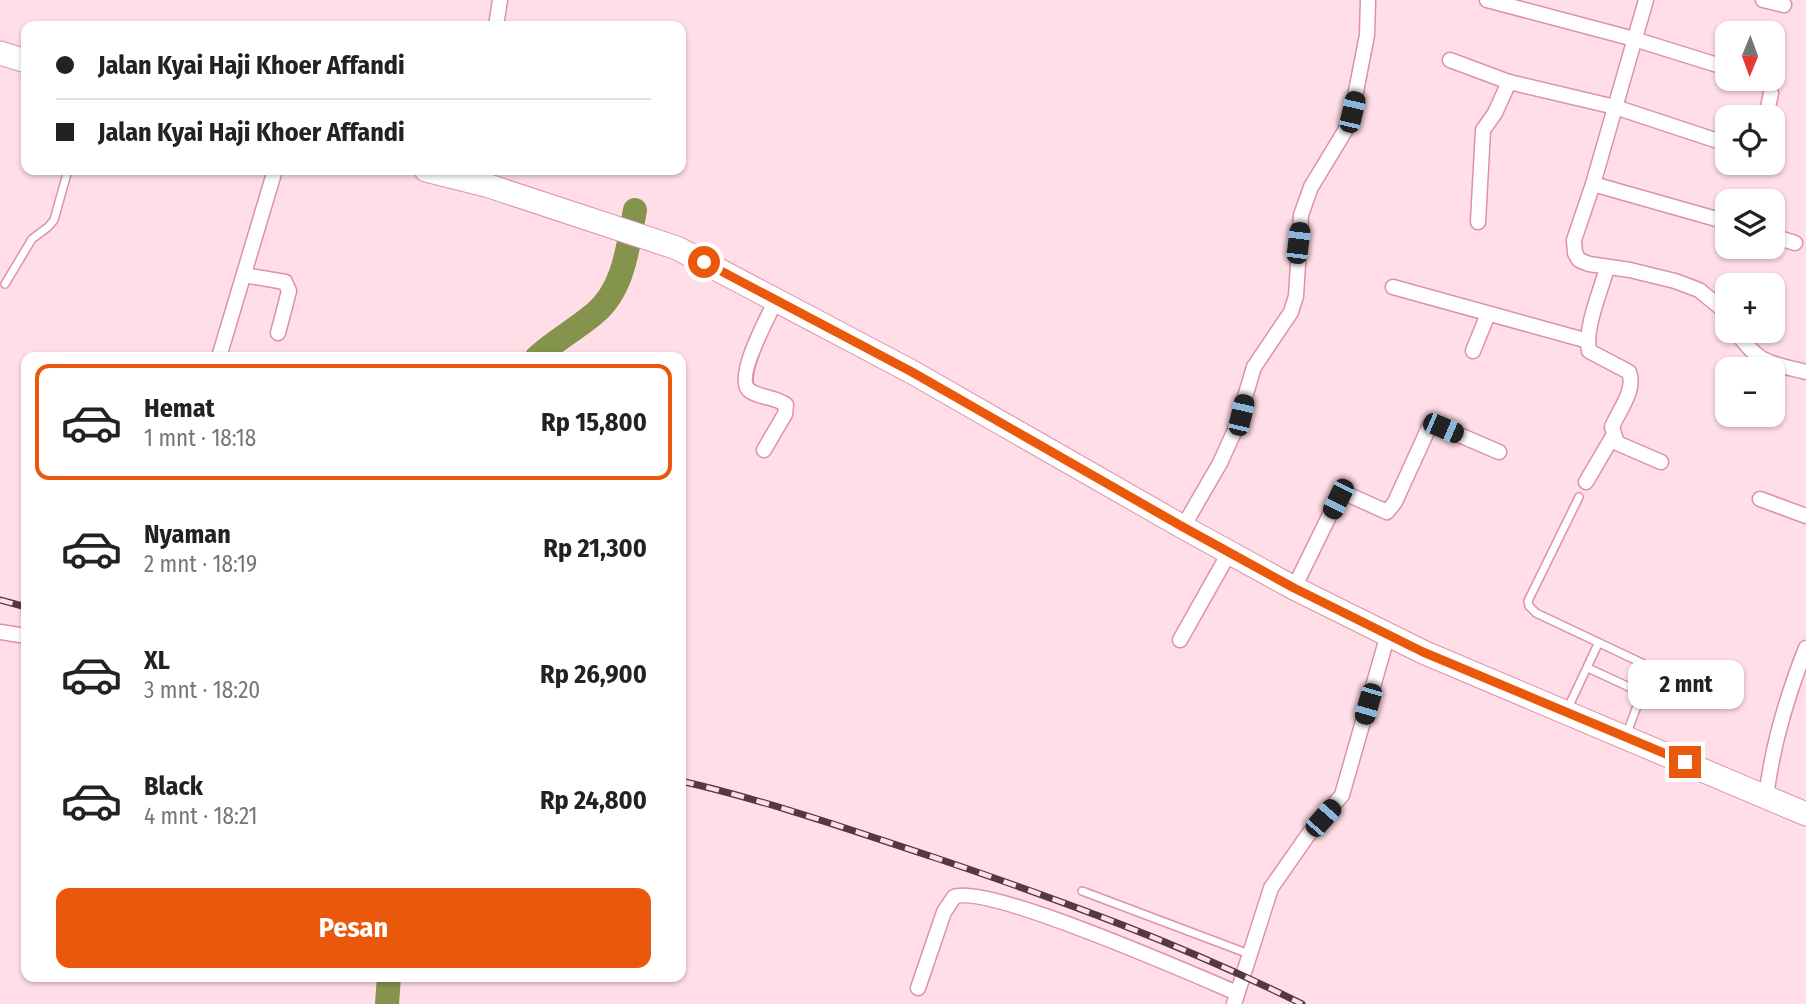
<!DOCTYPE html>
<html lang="id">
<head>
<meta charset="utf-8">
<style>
	:root { --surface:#fff; --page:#f6f6f6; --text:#222; --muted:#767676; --line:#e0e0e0; --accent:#ea580c }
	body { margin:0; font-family:"Fira Sans Condensed",sans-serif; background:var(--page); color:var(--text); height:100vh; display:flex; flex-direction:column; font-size:26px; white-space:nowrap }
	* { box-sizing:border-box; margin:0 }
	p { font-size:23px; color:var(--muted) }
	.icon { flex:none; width:38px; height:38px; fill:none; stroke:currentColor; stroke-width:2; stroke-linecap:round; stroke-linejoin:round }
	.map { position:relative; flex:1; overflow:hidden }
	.details { position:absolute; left:21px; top:352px; width:665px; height:630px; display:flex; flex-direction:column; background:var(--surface); border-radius:14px; box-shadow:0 2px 5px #0004 }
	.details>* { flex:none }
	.hud { position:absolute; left:21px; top:21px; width:665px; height:154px; border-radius:14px; box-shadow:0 2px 5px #0004; display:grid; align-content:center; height:154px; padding:0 35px; background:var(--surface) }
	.needle { width:46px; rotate:181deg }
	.tools { position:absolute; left:1715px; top:21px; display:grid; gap:14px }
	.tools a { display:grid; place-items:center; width:70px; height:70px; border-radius:14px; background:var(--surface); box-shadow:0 2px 5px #0004; font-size:35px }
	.end { position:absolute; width:32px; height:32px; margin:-16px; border:9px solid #ea580c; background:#fff; box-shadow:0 0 0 4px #fff }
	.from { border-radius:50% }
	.bubble { position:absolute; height:49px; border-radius:14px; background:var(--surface); box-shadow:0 2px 5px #0004; font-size:23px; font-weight:700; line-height:49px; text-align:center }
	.car { position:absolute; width:21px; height:42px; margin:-21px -10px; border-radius:9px; box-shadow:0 0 5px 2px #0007; background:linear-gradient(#222 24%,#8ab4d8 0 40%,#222 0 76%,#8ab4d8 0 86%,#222 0) }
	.hud b { display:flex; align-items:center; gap:24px; height:66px; font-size:26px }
	.hud b+b { border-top:2px solid var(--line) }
	.hud i { width:18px; height:18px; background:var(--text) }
	ul { padding:12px 0 0; list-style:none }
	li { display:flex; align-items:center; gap:21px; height:116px; margin:0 14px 10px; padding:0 21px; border:4px solid transparent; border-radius:14px }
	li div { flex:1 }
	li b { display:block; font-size:26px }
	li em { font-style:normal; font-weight:700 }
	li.current { border-color:var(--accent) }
	li>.icon { width:63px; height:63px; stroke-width:1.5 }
	.button { display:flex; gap:14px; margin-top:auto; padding:14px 35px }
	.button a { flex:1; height:80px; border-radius:14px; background:var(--accent); color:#fff; font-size:28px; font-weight:700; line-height:80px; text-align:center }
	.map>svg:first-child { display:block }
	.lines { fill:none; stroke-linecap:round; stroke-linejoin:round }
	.river { stroke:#85944d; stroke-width:24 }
	.service-casing { stroke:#dd91aa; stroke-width:10 }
	.minor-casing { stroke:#dd91aa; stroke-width:17 }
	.primary-casing { stroke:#dd91aa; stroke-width:25 }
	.service { stroke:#fff; stroke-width:7 }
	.minor { stroke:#fff; stroke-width:14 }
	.primary { stroke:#fff; stroke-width:23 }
	.rail-casing { stroke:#543943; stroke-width:7 }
	.rail { stroke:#ffdee7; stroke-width:4.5; stroke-dasharray:13; stroke-linecap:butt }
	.route { stroke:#ea580c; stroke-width:9 }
</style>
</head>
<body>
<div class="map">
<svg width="1806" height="1004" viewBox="0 0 1806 1004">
	<rect width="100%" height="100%" fill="#ffdee7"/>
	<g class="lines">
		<!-- river -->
		<g class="river">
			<path d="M537,357C554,341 575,330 594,314C624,290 628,246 635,210"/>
			<polyline points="387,1004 389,976"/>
		</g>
		<!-- service casing -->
		<g class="service-casing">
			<g id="service">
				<polyline points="5,284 32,239 48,227 54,220 68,170"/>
				<polyline points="1579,497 1528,601 1529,606 1536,613 1644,664 1648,673 1647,679 1627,733"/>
				<polyline points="1588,668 1642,693"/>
				<polyline points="1567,710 1598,644"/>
				<polyline points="1082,891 1249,954"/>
			</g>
		</g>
		<!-- minor casing -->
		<g class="minor-casing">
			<g id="minor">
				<polyline points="1487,0 1634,39 1727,68"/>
				<polyline points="1646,0 1593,184 1574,240 1575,253 1579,260 1589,264 1630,270 1675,281 1699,290 1721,308 1727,317"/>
				<polyline points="1763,0 1784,5"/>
				<polyline points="496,26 500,0"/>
				<polyline points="1450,60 1509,82 1615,107 1727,144"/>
				<polyline points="1766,117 1771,93"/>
				<polyline points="1593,184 1727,222"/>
				<polyline points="1478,222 1483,130 1495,113 1509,82"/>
				<polyline points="1773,236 1795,243"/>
				<path d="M1607,268C1601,290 1584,329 1589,351L1629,372C1636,390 1619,410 1612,427L1617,443L1661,462"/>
				<polyline points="244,275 285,282 289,291 278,333"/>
				<polyline points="1393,287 1588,341"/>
				<path d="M1736,331C1758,364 1770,363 1806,372"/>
				<polyline points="1473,351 1488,314"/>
				<polyline points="219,357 275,170"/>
				<path d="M764,450L785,414L786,405C776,397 761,398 750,391C733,380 769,315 776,300"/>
				<polyline points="1586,482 1613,436"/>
				<polyline points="1760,499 1806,516"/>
				<polyline points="1183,527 1220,463 1235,430 1254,367 1291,312 1296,296 1301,215 1311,187 1345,131 1352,112 1367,35 1368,0"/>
				<polyline points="1294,588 1340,494 1349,495 1387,512 1395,502 1430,425 1443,428 1499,452"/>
				<polyline points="0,632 26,636"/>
				<polyline points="1180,640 1229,553"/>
				<path d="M1766,798C1772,746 1787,696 1806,648"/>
				<path d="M918,988L944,912L954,897C986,883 1195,975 1237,993"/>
				<polyline points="1234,1004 1271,888 1308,835 1342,795 1388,634"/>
			</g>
		</g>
		<!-- primary casing -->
		<g class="primary-casing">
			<g id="primary">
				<polyline points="0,53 26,61"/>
				<polyline points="426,170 486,185 677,248 912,372 1183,527 1294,588 1423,652 1806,814"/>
			</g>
		</g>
		<!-- service -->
		<use href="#service" class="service"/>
		<!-- minor -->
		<use href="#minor" class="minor"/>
		<!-- primary -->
		<use href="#primary" class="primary"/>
		<!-- rail casing -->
		<g class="rail-casing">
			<g id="rail">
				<polyline points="0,600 26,607"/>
				<path d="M681,781C768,801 851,830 936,858C1060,900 1184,945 1302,1004"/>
			</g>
		</g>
		<!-- rail -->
		<use href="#rail" class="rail"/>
	</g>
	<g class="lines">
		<!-- route -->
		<polyline class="route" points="704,262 912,372 1183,527 1294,588 1423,652 1685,762"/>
	</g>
</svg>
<div class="tools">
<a><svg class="needle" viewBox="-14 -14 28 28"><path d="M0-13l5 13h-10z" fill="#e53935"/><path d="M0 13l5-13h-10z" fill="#767676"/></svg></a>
<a><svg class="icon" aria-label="locate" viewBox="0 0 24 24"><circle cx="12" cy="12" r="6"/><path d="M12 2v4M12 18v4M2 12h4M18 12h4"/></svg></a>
<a><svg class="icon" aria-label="layers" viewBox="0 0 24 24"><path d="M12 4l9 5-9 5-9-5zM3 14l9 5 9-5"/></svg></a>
<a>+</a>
<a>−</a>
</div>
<i class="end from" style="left:704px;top:262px"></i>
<i class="end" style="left:1685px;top:762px"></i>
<div class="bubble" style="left:1628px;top:660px;width:116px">2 mnt</div>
<i class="car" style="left:1352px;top:112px;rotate:13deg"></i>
<i class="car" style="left:1298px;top:243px;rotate:7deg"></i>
<i class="car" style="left:1241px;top:415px;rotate:13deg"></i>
<i class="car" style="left:1443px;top:428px;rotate:113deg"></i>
<i class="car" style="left:1338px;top:499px;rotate:206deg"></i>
<i class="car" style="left:1368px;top:704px;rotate:196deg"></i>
<i class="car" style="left:1323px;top:818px;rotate:41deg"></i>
<div class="hud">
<b><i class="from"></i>Jalan Kyai Haji Khoer Affandi</b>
<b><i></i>Jalan Kyai Haji Khoer Affandi</b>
</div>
<section class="details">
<ul>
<li class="current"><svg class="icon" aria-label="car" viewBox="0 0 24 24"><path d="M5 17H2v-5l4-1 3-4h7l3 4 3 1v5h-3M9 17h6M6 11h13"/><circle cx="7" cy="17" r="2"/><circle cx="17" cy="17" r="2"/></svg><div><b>Hemat</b><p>1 mnt · 18:18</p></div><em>Rp 15,800</em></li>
<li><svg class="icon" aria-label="car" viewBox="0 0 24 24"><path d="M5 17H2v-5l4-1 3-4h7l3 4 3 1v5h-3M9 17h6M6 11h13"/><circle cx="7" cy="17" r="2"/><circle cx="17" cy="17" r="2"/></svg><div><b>Nyaman</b><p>2 mnt · 18:19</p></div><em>Rp 21,300</em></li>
<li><svg class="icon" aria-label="car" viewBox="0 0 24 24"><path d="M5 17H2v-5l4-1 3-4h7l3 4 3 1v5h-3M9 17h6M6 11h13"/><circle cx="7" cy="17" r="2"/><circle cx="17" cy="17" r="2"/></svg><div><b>XL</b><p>3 mnt · 18:20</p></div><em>Rp 26,900</em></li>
<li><svg class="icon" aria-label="car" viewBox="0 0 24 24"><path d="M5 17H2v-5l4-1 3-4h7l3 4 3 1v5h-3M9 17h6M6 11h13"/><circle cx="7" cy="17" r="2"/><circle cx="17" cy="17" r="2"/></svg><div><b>Black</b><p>4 mnt · 18:21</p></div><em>Rp 24,800</em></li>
</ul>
<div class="button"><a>Pesan</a></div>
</section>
</div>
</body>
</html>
